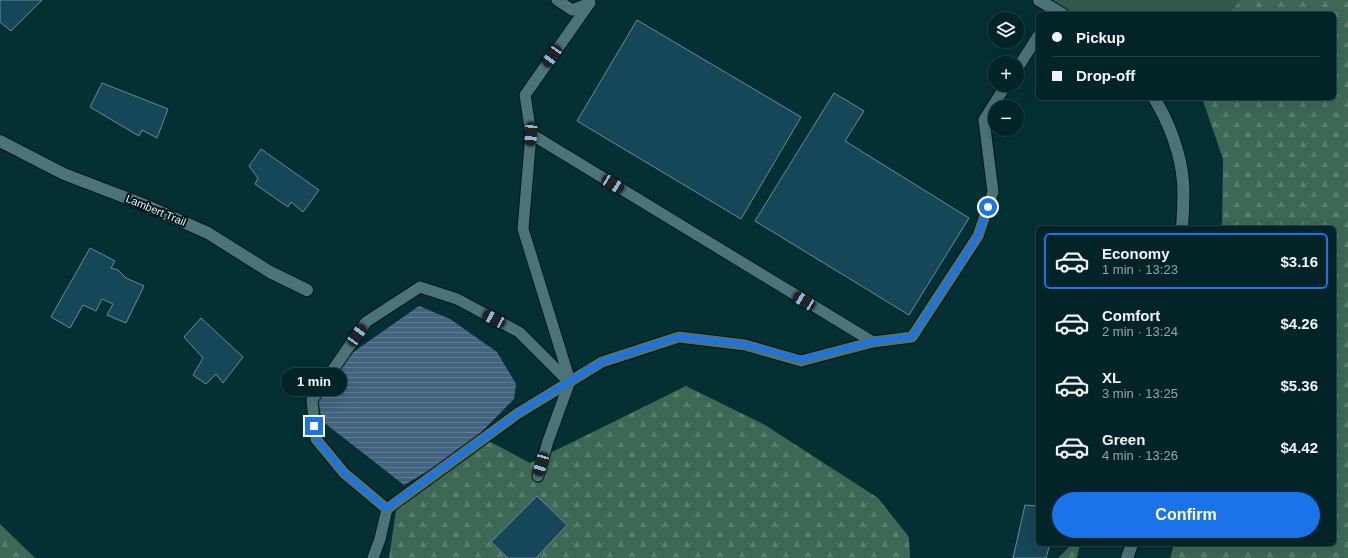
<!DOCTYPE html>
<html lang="en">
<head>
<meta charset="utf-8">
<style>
	:root { --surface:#032427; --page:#0d2c2f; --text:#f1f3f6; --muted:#97a4a7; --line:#244144; --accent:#1a73e8 }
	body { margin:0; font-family:Helvetica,sans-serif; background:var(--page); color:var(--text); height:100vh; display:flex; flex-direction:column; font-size:15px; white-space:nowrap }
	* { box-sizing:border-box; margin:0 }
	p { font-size:13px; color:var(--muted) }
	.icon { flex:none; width:22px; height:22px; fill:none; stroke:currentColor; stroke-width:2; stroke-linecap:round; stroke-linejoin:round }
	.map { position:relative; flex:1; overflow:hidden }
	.panel { position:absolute; left:1036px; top:226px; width:300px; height:320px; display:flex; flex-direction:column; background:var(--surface); border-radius:6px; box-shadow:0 4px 16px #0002,0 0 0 1px var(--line) }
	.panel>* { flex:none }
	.guide { position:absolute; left:1036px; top:12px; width:300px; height:88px; border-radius:6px; box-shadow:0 4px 16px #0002,0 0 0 1px var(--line); display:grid; align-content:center; height:88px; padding:0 16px; background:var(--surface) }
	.buttons { position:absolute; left:988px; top:12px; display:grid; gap:8px }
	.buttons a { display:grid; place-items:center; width:36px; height:36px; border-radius:50%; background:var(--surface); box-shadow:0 4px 16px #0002,0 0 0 1px var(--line); font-size:20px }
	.end { position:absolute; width:18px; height:18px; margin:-9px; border:5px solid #1a73e8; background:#fff; box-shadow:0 0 0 2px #fff }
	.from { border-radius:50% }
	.bubble { position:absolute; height:28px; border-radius:14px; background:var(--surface); box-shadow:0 4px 16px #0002,0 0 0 1px var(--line); font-size:13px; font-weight:700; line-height:28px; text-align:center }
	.car { position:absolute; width:12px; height:24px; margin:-12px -6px; border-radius:5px; box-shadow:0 0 3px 1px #0007; background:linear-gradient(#222 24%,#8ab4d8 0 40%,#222 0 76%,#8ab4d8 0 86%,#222 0) }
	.guide b { display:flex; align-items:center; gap:14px; height:38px; font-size:15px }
	.guide b+b { border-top:1px solid var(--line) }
	.guide i { width:10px; height:10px; background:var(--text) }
	ul { padding:7px 0 0; list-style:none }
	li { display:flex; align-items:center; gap:12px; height:56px; margin:0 8px 6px; padding:0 8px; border:2px solid transparent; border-radius:6px }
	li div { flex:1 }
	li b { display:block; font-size:15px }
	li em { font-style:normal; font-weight:700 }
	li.on { border-color:var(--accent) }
	li>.icon { width:36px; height:36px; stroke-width:1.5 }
	.button { display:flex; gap:8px; margin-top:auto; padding:8px 16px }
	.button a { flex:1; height:46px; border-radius:24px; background:var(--accent); color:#fff; font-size:16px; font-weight:700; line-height:46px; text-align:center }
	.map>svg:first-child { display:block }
	.forest { fill:url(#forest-firs) }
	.park { fill:#315a48 }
	.water { fill:url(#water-rules) }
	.building { fill:#164758; stroke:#668a98 }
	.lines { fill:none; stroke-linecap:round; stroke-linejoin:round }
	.lane-casing { stroke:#00171a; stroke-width:13 }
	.street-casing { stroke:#00171a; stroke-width:14 }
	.secondary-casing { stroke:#00171a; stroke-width:14 }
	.lane { stroke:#4b7378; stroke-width:11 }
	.street { stroke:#4b7378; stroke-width:12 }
	.secondary { stroke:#4b7378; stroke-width:12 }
	.route { stroke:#1a73e8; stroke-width:5 }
	.labels { text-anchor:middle; stroke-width:4; stroke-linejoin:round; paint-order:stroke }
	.street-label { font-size:11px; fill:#e0f6f8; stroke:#051517 }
</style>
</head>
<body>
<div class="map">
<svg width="1348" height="558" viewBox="0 0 1348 558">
	<defs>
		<pattern id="forest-firs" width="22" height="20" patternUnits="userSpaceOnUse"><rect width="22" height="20" fill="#3c6855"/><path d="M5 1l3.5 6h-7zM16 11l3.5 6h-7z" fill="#587e6e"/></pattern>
		<pattern id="water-rules" width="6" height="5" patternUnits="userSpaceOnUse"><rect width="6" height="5" fill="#43637f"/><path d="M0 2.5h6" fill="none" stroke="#5e7a92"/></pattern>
	</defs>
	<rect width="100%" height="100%" fill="#043034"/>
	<!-- forest -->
	<g class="forest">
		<polygon points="1237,0 1348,0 1348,558 1170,558 1174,544 1334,544 1334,228 1222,228 1223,159 1202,98 1334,98 1334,14 1224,14"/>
		<polygon points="686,386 765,425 878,498 909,537 910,558 389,558 397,504 487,440 530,463"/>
		<polygon points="0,524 35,558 0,558"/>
		<polygon points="1072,544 1080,544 1077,558 1058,558"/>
	</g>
	<!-- park -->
	<polygon class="park" points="1045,0 1241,0 1229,14 1068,14"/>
	<!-- water -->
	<polygon class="water" points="419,306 450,319 497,352 516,384 514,399 463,451 404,485 322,421 318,400 352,353"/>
	<!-- building -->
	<g class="building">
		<polygon points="0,0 42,0 11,31 0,22"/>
		<polygon points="637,20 801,117 741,219 577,121"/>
		<polygon points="102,83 168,109 157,138 142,130 139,136 90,107"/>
		<polygon points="834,93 864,111 845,141 969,218 909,315 755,221"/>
		<polygon points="261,149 319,190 303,212 291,202 288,207 255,184 258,178 249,166"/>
		<polygon points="90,248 115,261 111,268 118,270 126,278 144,286 126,323 107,315 113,304 102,299 96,311 83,305 70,328 51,317"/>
		<polygon points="201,318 243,357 223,383 216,374 206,384 193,375 203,358 184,337"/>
		<polygon points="537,496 567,525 536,558 508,558 491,542"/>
		<polygon points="1025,505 1038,506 1038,544 1050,544 1046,558 1013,558"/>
	</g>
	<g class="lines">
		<!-- lane casing -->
		<g class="lane-casing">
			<g id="lane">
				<polyline points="557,0 572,10 590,3"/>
				<polyline points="589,4 525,95 531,134 873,342 912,337 978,236 993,192 984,120 1006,85"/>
				<polyline points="1017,69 1038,36"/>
				<polyline points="531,134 523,229 570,381 548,441 538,476"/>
				<polyline points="387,509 344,473 316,439 312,400 366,322 420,287 457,299 519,332 569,382"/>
				<polyline points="373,558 380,539 387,509 517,414 602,362 679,337 745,345 801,361 873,342"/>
			</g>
		</g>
		<!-- street casing -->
		<g class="street-casing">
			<polyline id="street" points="0,141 64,174 145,205 208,233 270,272 307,290"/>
		</g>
		<!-- secondary casing -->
		<g class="secondary-casing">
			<g id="secondary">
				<polyline points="1039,0 1062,14"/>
				<path d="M1154,98C1169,122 1181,154 1183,182C1184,197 1183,213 1182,228"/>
				<polyline points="1127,558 1132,544"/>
			</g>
		</g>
		<!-- lane -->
		<use href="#lane" class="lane"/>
		<!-- street -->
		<use href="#street" class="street"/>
		<!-- secondary -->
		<use href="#secondary" class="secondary"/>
	</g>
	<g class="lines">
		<!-- route -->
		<polyline class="route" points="314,426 316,439 344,473 386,509 517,414 602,362 679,337 746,345 801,360 872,342 912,337 978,236 988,207"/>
	</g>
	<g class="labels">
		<!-- street labels -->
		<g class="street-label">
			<text transform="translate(156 210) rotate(23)" y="4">Lambert Trail</text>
		</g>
	</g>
</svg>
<div class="buttons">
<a><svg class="icon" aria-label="layers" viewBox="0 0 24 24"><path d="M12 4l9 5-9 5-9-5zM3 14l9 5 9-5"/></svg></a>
<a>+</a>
<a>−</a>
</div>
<i class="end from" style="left:988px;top:207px"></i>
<i class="end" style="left:314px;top:426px"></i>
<div class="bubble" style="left:281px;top:368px;width:66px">1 min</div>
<i class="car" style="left:552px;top:56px;rotate:215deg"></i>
<i class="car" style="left:531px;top:134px;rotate:185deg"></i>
<i class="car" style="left:613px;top:184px;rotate:122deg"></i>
<i class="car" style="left:804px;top:301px;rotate:301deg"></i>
<i class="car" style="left:494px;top:319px;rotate:298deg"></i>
<i class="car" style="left:357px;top:335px;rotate:35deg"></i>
<i class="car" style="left:541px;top:464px;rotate:196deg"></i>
<div class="guide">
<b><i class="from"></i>Pickup</b>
<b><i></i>Drop-off</b>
</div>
<section class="panel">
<ul>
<li class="on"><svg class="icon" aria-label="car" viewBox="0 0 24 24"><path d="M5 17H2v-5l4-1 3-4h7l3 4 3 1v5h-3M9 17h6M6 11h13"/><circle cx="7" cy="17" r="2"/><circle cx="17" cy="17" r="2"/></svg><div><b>Economy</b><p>1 min · 13:23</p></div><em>$3.16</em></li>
<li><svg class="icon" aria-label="car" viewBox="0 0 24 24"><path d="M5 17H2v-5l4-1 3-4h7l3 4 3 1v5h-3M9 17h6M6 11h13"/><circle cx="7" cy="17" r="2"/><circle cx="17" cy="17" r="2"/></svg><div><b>Comfort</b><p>2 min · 13:24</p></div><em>$4.26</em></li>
<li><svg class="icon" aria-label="car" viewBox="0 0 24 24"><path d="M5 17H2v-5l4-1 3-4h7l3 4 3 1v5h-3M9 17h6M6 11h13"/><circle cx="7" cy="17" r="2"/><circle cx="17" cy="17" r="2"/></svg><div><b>XL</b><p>3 min · 13:25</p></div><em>$5.36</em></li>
<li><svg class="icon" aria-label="car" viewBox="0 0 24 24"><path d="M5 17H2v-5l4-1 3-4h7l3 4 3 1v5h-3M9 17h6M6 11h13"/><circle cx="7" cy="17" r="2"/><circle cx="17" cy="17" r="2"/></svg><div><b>Green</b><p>4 min · 13:26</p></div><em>$4.42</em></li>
</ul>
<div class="button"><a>Confirm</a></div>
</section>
</div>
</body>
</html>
